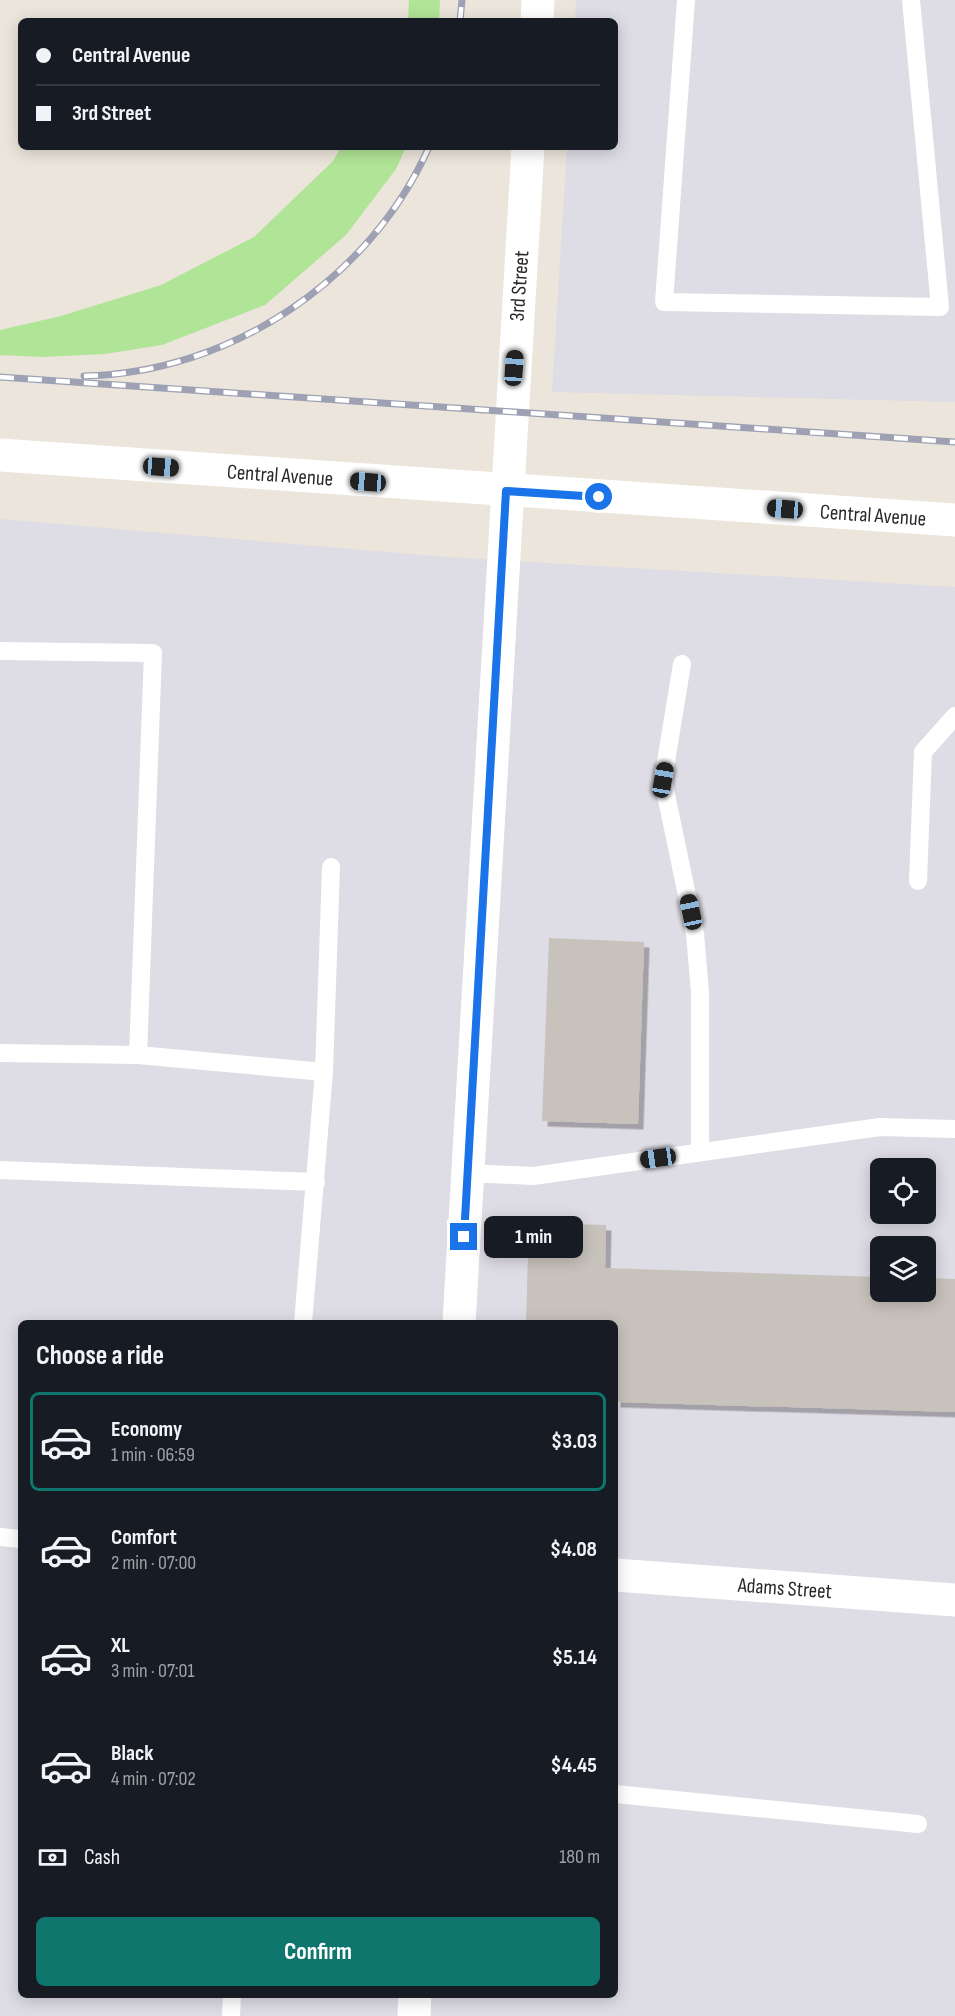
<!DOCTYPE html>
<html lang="en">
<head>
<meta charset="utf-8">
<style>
	:root { --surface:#171b24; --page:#242831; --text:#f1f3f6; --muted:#9ea1a6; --line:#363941; --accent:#0f766e }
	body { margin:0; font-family:"Sofia Sans Condensed",sans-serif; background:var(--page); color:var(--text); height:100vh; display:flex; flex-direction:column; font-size:22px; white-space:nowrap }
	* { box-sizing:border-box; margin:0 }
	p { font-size:20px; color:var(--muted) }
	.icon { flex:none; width:33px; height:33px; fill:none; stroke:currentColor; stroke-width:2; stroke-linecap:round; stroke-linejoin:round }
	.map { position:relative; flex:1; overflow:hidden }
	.details { position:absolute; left:18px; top:1320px; width:600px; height:678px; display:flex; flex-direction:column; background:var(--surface); border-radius:9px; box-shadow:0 3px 15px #0003 }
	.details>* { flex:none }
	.banner { position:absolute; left:18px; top:18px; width:600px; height:132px; border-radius:9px; box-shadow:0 3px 15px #0003; display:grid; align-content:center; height:132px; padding:0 18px; background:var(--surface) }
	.tools { position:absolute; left:870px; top:1158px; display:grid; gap:12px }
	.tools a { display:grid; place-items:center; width:66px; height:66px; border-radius:9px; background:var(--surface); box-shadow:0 3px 15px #0003; font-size:30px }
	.end { position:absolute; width:27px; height:27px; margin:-14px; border:8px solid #1a73e8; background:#fff; box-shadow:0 0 0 3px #fff }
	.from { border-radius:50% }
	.bubble { position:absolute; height:42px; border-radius:9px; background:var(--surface); box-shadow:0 3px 15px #0003; font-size:20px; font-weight:700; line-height:42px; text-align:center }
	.car { position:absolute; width:18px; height:36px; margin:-18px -9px; border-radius:8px; box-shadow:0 0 4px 2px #0007; background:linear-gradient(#222 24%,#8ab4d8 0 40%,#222 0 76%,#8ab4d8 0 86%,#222 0) }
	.banner b { display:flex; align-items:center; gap:21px; height:57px; font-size:22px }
	.banner b+b { border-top:2px solid var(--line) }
	.banner i { width:15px; height:15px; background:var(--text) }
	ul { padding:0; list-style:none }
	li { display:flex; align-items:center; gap:18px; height:99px; margin:0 12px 9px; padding:0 6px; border:3px solid transparent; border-radius:9px }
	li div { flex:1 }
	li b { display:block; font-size:22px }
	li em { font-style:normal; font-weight:700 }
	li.current { border-color:var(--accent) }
	li>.icon { width:54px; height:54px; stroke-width:1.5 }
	h2 { padding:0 18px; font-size:27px; line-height:72px }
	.pay { display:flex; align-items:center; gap:15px; height:66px; padding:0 18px; font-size:22px }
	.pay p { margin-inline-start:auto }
	.button { display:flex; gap:12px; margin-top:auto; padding:12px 18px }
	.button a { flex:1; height:69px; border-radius:9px; background:var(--accent); color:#fff; font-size:24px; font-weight:700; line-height:69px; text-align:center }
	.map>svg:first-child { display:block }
	.industrial { fill:#dedce4; fill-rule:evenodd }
	.green { fill:#b0e496 }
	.building { fill:#c7c2bb; filter:url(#shadow) }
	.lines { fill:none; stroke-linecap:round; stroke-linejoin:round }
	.lane { stroke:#fff; stroke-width:18 }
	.street { stroke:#fff; stroke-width:33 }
	.secondary { stroke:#fff; stroke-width:33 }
	.rail-casing { stroke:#9ea1b4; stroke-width:7 }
	.rail { stroke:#fff; stroke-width:4.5; stroke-dasharray:14; stroke-linecap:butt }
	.route { stroke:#1a73e8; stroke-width:8 }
	.labels { text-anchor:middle; stroke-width:4.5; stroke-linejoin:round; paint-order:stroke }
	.street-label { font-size:21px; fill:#292929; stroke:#fff }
</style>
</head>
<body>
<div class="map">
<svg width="955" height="2016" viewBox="0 0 955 2016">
	<defs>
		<filter id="shadow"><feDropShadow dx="5.5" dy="5.5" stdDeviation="0" flood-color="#0004"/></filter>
	</defs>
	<rect width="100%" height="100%" fill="#ece5db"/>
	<!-- industrial -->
	<g class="industrial">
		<polygon points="576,0 955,0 955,402 552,392 567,147 615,147 615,21 575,21"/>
		<path d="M0,519L446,557L955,587V2016H0ZM880,1168H926V1214H880ZM880,1246H926V1292H880ZM21,1323H615V1995H21Z"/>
	</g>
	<!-- green -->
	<g class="green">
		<polygon points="409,0 440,0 439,21 408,21"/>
		<polygon points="341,147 406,147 396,169 346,235 265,305 162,345 105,354 42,357 0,355 0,330 61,316 161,285 254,237 333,161"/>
	</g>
	<!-- building -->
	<g class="building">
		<polygon points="549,938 644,942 638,1124 542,1121"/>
		<polygon points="529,1223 606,1225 605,1268 880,1277 880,1292 926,1292 926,1278 955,1279 955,1412 615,1402 615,1323 526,1323"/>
	</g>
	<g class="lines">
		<!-- lane -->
		<g class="lane">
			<polyline points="686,0 664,302 940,307 911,0"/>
			<polyline points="0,651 153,653 138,1055"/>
			<polyline points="682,664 663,780 695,934 700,993 700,1152"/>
			<polyline points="918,881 923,752 955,716"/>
			<polyline points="0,1053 138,1055 324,1072 331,867"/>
			<polyline points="0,1170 316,1182"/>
			<polyline points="468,1173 533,1176 880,1127 955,1129"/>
			<polyline points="303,1323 324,1072"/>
			<polyline points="0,1537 21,1539"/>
			<polyline points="615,1794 918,1824"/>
			<polyline points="231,2016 232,1995"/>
		</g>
		<!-- street -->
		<g class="street">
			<polyline points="537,21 538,0"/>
			<polyline points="459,1323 528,147"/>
			<polyline points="615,1575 955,1600"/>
			<polyline points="414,2016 415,1995"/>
		</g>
		<!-- secondary -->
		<polyline class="secondary" points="0,455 955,520"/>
		<!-- rail casing -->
		<g class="rail-casing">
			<g id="rail">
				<polyline points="460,21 462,0"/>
				<path d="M84,376C230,373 370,280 429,147"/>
				<polyline points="0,377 955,442"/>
			</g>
		</g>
		<!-- rail -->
		<use href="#rail" class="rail"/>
	</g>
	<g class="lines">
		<!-- route -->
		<polyline class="route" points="464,1237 506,491 599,497"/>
	</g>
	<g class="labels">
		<!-- street labels -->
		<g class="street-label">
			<text transform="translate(519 286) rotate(-86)" y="7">3rd Street</text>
			<text transform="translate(280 475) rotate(4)" y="7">Central Avenue</text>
			<text transform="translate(873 515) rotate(4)" y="7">Central Avenue</text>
			<text transform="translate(785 1588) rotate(4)" y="7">Adams Street</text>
		</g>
	</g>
</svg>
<div class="tools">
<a><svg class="icon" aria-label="locate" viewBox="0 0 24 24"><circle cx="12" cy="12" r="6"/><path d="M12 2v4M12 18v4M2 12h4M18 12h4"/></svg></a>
<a><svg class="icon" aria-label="layers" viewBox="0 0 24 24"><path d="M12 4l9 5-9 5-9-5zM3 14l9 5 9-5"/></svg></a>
</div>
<i class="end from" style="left:599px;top:497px"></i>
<i class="end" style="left:464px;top:1237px"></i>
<div class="bubble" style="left:484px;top:1216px;width:99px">1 min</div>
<i class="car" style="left:514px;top:368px;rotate:4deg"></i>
<i class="car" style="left:161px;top:467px;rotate:94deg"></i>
<i class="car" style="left:368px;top:482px;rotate:274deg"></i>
<i class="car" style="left:785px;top:509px;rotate:274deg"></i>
<i class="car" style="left:663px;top:780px;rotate:10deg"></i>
<i class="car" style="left:691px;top:912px;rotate:348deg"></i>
<i class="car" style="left:658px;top:1158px;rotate:262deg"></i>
<div class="banner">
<b><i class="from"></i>Central Avenue</b>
<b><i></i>3rd Street</b>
</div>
<section class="details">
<h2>Choose a ride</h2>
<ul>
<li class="current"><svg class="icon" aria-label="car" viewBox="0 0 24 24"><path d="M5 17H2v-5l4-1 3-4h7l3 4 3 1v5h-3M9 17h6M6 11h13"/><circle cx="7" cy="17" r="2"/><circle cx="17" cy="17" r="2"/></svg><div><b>Economy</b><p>1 min · 06:59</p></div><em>$3.03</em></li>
<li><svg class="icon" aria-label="car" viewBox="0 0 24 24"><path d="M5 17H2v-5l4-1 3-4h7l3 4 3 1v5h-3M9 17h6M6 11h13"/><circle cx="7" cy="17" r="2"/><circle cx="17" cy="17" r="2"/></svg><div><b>Comfort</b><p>2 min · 07:00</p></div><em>$4.08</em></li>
<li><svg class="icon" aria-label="car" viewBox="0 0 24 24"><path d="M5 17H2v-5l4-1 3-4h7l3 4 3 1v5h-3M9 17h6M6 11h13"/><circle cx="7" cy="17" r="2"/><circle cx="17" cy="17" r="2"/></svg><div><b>XL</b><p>3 min · 07:01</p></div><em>$5.14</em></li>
<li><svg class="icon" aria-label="car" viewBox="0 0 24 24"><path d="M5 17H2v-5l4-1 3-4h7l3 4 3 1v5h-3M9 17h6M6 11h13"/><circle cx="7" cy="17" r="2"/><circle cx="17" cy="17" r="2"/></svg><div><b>Black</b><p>4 min · 07:02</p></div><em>$4.45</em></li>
</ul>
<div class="pay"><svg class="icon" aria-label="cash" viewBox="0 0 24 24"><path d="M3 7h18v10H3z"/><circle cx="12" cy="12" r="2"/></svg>Cash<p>180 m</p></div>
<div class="button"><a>Confirm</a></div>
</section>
</div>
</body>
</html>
